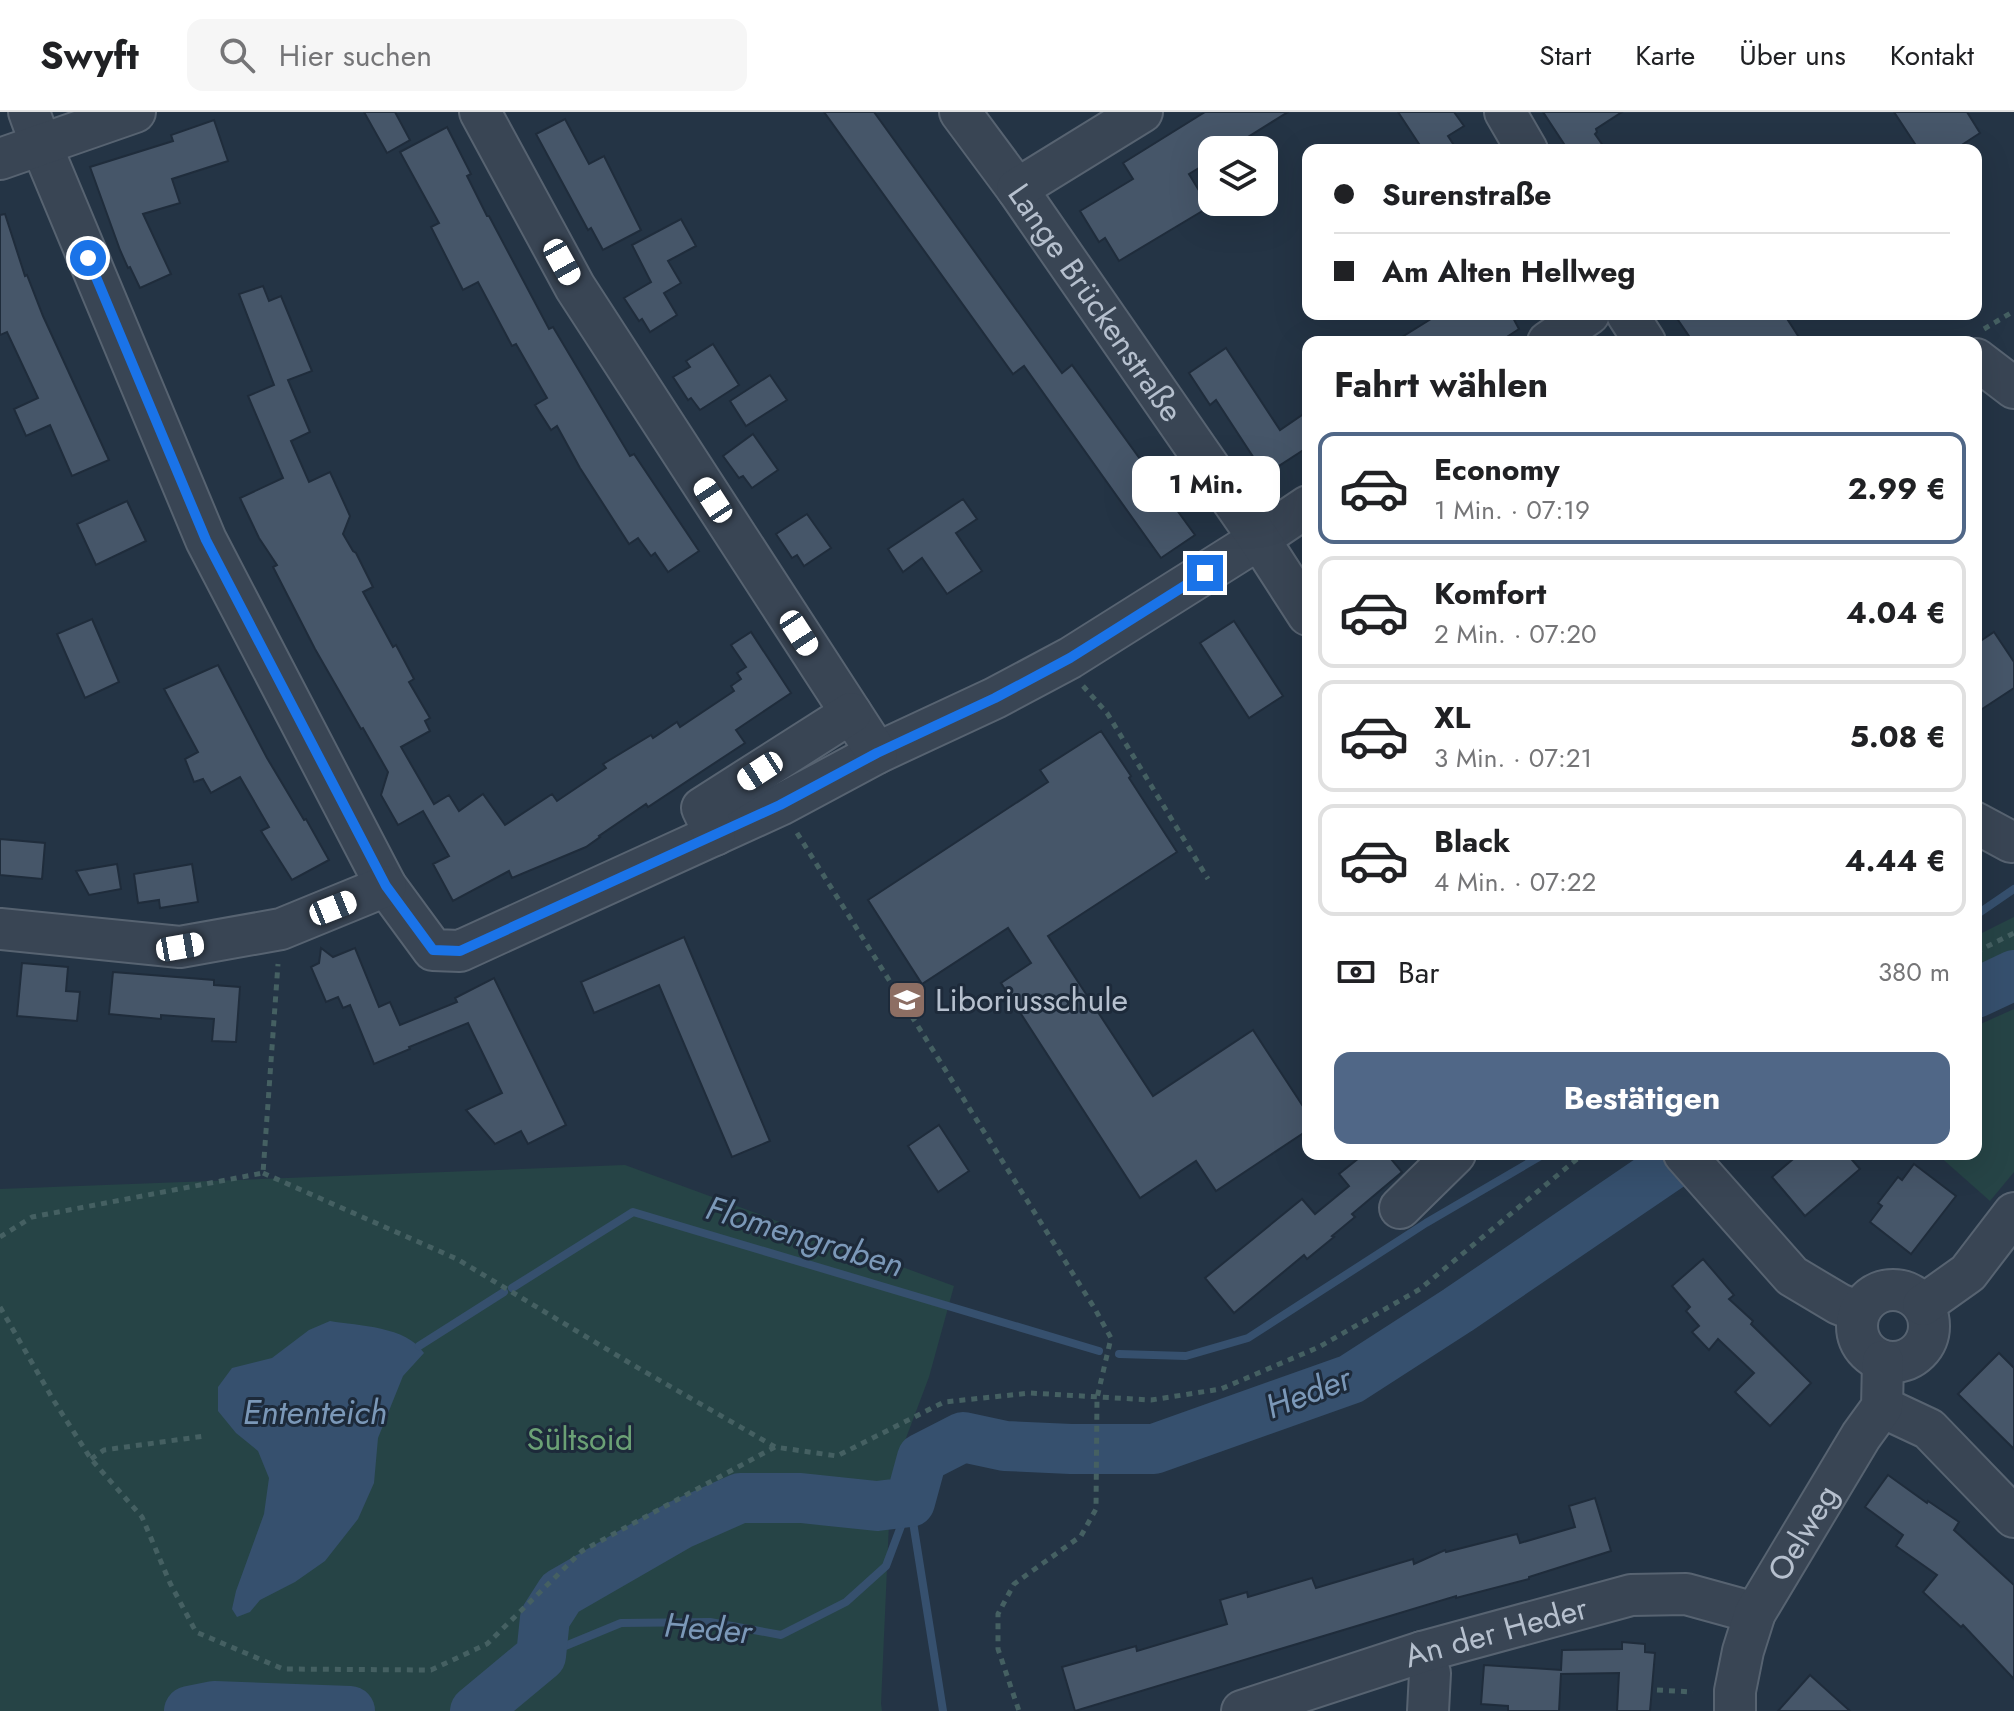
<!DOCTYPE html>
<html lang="de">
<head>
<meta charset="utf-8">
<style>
	:root { --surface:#fff; --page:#f6f6f6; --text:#202124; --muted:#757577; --line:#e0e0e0; --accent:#506787 }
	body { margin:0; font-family:Jost,sans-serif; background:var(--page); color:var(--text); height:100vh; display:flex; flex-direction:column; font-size:30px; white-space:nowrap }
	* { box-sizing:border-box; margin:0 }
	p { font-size:26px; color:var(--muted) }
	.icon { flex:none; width:44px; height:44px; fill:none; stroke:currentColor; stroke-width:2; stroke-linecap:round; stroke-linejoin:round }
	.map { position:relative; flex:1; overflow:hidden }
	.side { position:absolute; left:1302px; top:224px; width:680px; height:824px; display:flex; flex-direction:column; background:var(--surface); border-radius:16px; box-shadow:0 8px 32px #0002 }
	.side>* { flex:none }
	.banner { position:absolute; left:1302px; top:32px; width:680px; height:176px; border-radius:16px; box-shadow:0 8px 32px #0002; display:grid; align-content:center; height:176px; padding:0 32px; background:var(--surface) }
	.controls { position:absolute; left:1198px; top:24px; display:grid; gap:16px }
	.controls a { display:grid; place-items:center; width:80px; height:80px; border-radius:16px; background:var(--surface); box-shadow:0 8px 32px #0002; font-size:40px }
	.end { position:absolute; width:36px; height:36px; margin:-18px; border:10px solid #1a73e8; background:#fff; box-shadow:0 0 0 4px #fff }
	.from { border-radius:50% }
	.bubble { position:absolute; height:56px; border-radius:16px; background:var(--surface); box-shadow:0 8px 32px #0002; font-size:26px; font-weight:700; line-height:56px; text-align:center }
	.car { position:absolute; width:24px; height:48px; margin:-24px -12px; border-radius:10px; box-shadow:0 0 6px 2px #0007; background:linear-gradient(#fff 24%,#345 0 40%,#fff 0 76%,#345 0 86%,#fff 0) }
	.banner b { display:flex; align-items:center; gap:28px; height:76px; font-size:30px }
	.banner b+b { border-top:2px solid var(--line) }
	.banner i { width:20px; height:20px; background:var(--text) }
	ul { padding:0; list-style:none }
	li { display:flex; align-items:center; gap:24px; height:112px; margin:0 16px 12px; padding:0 16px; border:4px solid var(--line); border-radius:16px }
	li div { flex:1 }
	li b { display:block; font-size:30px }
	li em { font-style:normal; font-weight:700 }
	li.active { border-color:var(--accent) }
	li>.icon { width:72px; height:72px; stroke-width:1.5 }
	h2 { padding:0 32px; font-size:36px; line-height:96px }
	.pay { display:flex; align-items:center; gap:20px; height:88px; padding:0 32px; font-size:30px }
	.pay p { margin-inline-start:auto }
	.button { display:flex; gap:16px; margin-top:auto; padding:16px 32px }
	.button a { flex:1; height:92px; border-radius:16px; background:var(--accent); color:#fff; font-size:32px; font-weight:700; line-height:92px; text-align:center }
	header { display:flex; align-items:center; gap:48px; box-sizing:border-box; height:112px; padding:0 40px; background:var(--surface); border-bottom:2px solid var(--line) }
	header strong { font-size:38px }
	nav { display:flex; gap:44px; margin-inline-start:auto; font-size:28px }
	.search { width:560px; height:72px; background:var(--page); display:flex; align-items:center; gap:20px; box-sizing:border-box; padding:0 28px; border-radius:16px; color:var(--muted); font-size:30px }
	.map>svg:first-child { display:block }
	.green { fill:#264446 }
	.water { fill:#36506e }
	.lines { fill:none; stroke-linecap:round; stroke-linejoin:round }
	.stream { stroke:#36506e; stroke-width:8 }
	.river { stroke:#36506e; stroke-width:50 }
	.building { fill:#465669; stroke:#1f2c3b; stroke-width:2 }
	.minor-casing { stroke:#576371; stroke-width:44 }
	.path { stroke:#456062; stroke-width:5; stroke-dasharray:6 6; stroke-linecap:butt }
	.minor { stroke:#394554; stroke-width:40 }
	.route { stroke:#1a73e8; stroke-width:10 }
	.labels { text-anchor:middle; stroke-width:6; stroke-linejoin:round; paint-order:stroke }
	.street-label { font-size:32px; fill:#b6c0ce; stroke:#1d2a3a }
	.poi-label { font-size:32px; fill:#b6c0ce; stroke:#1d2a3a; text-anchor:start }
	.park-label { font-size:32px; fill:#6ba175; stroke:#1d2a3a }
	.water-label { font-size:34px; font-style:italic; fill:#7b98b8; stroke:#1d2a3a }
</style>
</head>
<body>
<header>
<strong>Swyft</strong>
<div class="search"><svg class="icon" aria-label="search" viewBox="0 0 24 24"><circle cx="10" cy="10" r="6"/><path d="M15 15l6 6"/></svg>Hier suchen</div>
<nav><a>Start</a><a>Karte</a><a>Über uns</a><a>Kontakt</a></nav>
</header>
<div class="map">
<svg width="2014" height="1599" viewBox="0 0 2014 1599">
	<rect width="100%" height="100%" fill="#243445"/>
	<!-- green -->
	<g class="green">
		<polygon points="2014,805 2014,840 1976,858 1976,824"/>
		<polygon points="2014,897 2014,1060 1990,1089 1937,1042 1976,1042 1976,914"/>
		<polygon points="625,1053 954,1174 929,1265 891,1366 881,1592 882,1599 0,1599 0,1077"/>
	</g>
	<!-- water -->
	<path class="water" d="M330,1209C359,1214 406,1214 424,1241L403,1264L378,1326L374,1371L358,1407L325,1449L295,1470L260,1488L250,1500L237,1505L232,1497L236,1479L264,1402L269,1366L258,1339L236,1321L218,1299V1275L232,1256L272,1246L309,1218Z"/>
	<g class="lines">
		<!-- stream -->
		<g class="stream">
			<polyline points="1976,803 2014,777"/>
			<polyline points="512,1176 633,1100 1099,1239"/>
			<polyline points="419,1234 504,1180"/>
			<polyline points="1119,1242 1186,1244 1248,1226 1426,1111 1544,1042"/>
			<polyline points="910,1391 943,1599"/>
			<polyline points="541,1544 621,1511 710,1510 781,1523 846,1490 886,1454 910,1390"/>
		</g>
		<!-- river -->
		<g class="river">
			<polyline points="1976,881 2014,863"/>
			<polyline points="189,1599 214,1594 350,1599"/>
			<polyline points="475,1599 541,1544 545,1506 561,1481 679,1413 740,1386 801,1386 877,1394 910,1390 922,1346 963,1325 1005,1334 1071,1337 1154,1337 1351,1267 1458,1198 1687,1042"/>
		</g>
	</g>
	<!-- building -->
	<g class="building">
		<polygon points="364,0 395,0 410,28 387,41"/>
		<polygon points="824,0 874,0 1062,261 1072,253 1195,423 1161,446 1024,254 1013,262"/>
		<polygon points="1205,0 1288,0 1227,38 1212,38 1212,48 1189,62 1209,95 1119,149 1105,126 1099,130 1080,99 1133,67 1123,51"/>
		<polygon points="1398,0 1454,0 1464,14 1448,24 1457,38 1423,38"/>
		<polygon points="1543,0 1622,0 1596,17 1597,20 1595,22 1606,38 1568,38"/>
		<polygon points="1894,0 1967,0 1980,21 1954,38 1919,38"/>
		<polygon points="565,7 589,52 604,44 641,118 603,138 591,116 588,118 536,22"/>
		<polygon points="214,8 228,49 172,67 180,91 143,102 171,162 140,176 130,155 128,156 120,138 90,55 173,29 171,23"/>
		<polygon points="447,15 471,62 467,64 487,104 489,104 549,217 553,215 630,344 634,342 699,439 668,460 655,441 651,444 638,426 629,432 580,356 557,314 551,318 535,293 547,286 516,232 512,234 478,170 463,178 431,115 439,111 400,40"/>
		<polygon points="5,102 25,164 27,163 43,204 109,348 72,364 50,313 26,324 14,297 38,286 7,220 0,223 0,103"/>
		<polygon points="681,107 696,134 668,149 681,171 664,181 677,203 650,220 642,207 639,209 624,186 651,170 632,133"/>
		<polygon points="263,174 269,189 281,184 312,259 288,268 310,320 291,329 309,370 330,360 350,404 343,422 353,439 356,441 373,475 363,480 393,535 396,533 414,567 409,570 430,606 425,609 430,619 401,635 434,692 449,683 459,699 483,682 505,713 552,682 557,689 606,656 603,652 651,623 653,626 677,610 680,615 734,579 731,574 741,567 737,561 746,555 731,533 751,520 791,581 736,618 745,631 648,695 646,692 599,724 600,725 586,735 512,766 509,759 453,789 433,752 449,744 423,699 398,713 381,683 388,660 363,616 361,617 315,537 273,455 277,453 259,426 240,386 283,366 248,284 274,273 239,182"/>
		<polygon points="1439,202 1511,202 1519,217 1499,230 1394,230"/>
		<polygon points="1674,202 1784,202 1802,230 1693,230"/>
		<polygon points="713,232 739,273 700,298 691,286 688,288 673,265 690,255 686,249"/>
		<polygon points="1226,236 1280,318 1308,299 1308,335 1265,363 1216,288 1210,293 1189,261"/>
		<polygon points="770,263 787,288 746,314 730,289"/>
		<polygon points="753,322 778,358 752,376 743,364 739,366 723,344"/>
		<polygon points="963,387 977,407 956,421 982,459 947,482 922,446 903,460 888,437"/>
		<polygon points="127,389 146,429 96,453 77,412"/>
		<polygon points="807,402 831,436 804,454 797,443 792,446 776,422"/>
		<polygon points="92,507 119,570 85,586 57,522"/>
		<polygon points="1234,509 1283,584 1249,606 1200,531"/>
		<polygon points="1994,520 2014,550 2014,576 1976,601 1976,532"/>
		<polygon points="218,553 267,646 304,708 306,707 329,748 292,768 261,719 269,715 240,665 211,681 203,667 194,670 185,647 198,640 164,577"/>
		<polygon points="1101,619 1131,664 1129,666 1177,740 1048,824 1153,984 1253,918 1308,1002 1308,1018 1216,1079 1196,1049 1140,1086 1001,871 1031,851 1008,816 922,872 868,788 1048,670 1040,658"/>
		<polygon points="0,727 45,731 42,767 0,763"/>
		<polygon points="117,752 121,777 89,783 76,759"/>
		<polygon points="192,752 198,790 160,796 159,788 138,791 134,762"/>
		<polygon points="684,825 770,1029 732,1045 659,873 594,901 581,870"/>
		<polygon points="321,836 333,845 355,836 379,895 390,890 400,913 457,890 455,886 494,866 566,1013 528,1032 521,1019 495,1032 466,998 502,981 468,911 409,935 410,937 374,952 350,893 343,896 338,885 326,890 311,855 319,851"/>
		<polygon points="22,851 68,855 66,879 80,880 77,909 17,904"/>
		<polygon points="113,860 214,868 214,873 240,875 236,930 212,929 214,907 161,903 161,907 109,902"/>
		<polygon points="939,1013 969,1059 938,1080 908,1034"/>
		<polygon points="1364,1042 1387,1042 1402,1060 1352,1102 1355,1105 1332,1124 1334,1125 1307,1147 1304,1143 1234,1201 1205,1166 1302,1087 1315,1102 1349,1074 1339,1062"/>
		<polygon points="1799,1042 1847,1042 1860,1057 1805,1104 1772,1065"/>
		<polygon points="1914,1052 1956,1084 1911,1142 1870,1110 1882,1094 1878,1091 1898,1065 1902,1068"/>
		<polygon points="1703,1147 1734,1183 1729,1187 1753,1209 1751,1212 1811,1271 1770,1314 1735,1280 1754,1261 1718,1227 1709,1238 1692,1220 1699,1214 1686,1199 1690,1195 1672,1174"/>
		<polygon points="1999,1241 2014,1256 2014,1337 1958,1282"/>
		<polygon points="1888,1363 1927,1391 1928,1389 1959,1410 1954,1418 2014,1473 2014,1567 1963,1513 1961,1515 1923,1480 1937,1463 1896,1434 1903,1423 1865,1395"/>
		<polygon points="1595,1386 1611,1439 1529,1465 1529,1467 1456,1486 1456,1484 1075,1599 1062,1555 1136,1534 1137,1539 1227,1512 1220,1488 1247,1480 1248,1485 1312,1466 1316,1476 1413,1447 1414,1452 1445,1438 1446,1440 1517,1422 1520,1431 1575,1415 1569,1394"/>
		<polygon points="1622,1530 1645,1532 1645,1540 1655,1541 1650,1599 1617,1599 1619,1561 1561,1562 1559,1599 1508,1599 1508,1594 1481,1592 1484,1553 1561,1558 1562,1538 1622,1537"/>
		<polygon points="1810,1563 1850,1599 1778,1599"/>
	</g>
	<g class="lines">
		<!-- minor casing -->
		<g class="minor-casing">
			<g id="minor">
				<polyline points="29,0 41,33 206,428 386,774 433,838 460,839 780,693 877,641 995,586 1070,546 1259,427 1308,394"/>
				<polyline points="480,0 575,175 877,641"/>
				<path id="s1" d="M960,0L1017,77L1259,427L1308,503"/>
				<polyline points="1505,0 1527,38"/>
				<polyline points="0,47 135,0"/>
				<polyline points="1017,77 1142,0"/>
				<polyline points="1627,202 1645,230"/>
				<polyline points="1548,230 1589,202"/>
				<polyline points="1976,247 2014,276"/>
				<polyline points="1976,711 2011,730 2014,729"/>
				<polyline points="715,723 702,696 851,601"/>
				<polyline points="0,817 180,835 281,817 386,774"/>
				<polyline points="1684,1042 1792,1164 1839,1192 1859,1200"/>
				<polyline points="1400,1096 1455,1042"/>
				<circle cx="1893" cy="1214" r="36"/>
				<polyline points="1923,1193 1968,1161 2014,1101"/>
				<polyline points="1882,1295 1929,1317 2014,1405"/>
				<polyline points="1422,1540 1430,1561 1428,1599"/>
				<path id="s2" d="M1242,1599L1422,1540L1631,1483L1686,1482L1755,1501"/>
				<path id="s3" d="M1735,1599V1579L1743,1539L1755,1501L1861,1324L1882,1295L1883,1249"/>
			</g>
		</g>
		<!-- path -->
		<g class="path">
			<polyline points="1984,217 2014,199"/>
			<polyline points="1083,574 1107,601 1208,767"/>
			<polyline points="797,721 1095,1197 1111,1226 1097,1286 1096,1397 1081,1424 1014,1472 998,1502 998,1537 1019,1599"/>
			<polyline points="1976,840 2014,821"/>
			<polyline points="263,1061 457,1147 633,1253 775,1335"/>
			<polyline points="0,1125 32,1105 263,1061 278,852"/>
			<polyline points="0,1195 54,1289 91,1347 142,1405 170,1471 196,1520 283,1557 431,1558 487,1532 582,1439 775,1335 837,1344 944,1290 1030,1281 1151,1288 1221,1277 1319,1235 1420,1177 1583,1042"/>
			<polyline points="91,1347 104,1338 205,1324"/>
			<polyline points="1657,1578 1693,1580"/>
		</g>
		<!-- minor -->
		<use href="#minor" class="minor"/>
	</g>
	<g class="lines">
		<!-- route -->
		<polyline class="route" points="88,146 206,428 386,774 433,838 460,839 780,693 877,641 995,586 1070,546 1205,461"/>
	</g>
	<!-- icons -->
	<defs>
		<g id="school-square" transform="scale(2)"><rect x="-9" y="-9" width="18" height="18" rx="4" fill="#8d6e63" stroke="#1d2a3a"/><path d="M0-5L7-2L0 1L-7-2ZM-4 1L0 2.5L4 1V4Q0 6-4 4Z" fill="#fff"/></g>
	</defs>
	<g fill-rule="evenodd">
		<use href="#school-square" x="907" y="888"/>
	</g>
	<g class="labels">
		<!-- street labels -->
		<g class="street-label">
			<text dy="11" stroke="none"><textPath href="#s1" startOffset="234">Lange Brückenstraße</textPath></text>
			<text dy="11" stroke="none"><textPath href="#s3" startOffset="194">Oelweg</textPath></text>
			<text dy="11" stroke="none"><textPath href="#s2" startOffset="266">An der Heder</textPath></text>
		</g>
		<!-- poi labels -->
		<g class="poi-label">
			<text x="935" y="899">Liboriusschule</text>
		</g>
		<!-- park labels -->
		<g class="park-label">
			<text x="580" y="1338">Sültsoid</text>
		</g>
		<!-- water labels -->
		<g class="water-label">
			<text transform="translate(805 1124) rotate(17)" y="12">Flomengraben</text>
			<text transform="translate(1308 1280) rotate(-21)" y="12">Heder</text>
			<text x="315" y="1312">Ententeich</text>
			<text transform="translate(708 1516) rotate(5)" y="12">Heder</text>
		</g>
	</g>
</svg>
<div class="controls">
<a><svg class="icon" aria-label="layers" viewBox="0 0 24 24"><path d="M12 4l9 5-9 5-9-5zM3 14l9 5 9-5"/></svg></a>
</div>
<i class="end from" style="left:88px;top:146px"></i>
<i class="end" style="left:1205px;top:461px"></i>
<div class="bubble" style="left:1132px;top:344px;width:148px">1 Min.</div>
<i class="car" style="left:562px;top:150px;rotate:151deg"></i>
<i class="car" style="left:713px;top:388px;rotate:327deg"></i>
<i class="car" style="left:799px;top:521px;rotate:147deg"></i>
<i class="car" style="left:760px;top:659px;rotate:237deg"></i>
<i class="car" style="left:333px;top:796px;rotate:68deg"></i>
<i class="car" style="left:180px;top:835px;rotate:80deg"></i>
<div class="banner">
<b><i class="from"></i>Surenstraße</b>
<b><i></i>Am Alten Hellweg</b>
</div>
<section class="side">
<h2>Fahrt wählen</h2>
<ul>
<li class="active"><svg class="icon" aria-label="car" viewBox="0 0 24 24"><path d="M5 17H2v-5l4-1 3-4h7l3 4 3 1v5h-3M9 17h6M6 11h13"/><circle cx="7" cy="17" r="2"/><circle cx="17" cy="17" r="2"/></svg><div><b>Economy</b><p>1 Min. · 07:19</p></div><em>2.99 €</em></li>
<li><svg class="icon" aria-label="car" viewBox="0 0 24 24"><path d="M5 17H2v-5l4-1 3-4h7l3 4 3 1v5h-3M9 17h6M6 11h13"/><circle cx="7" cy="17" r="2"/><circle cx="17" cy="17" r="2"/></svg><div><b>Komfort</b><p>2 Min. · 07:20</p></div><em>4.04 €</em></li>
<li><svg class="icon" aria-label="car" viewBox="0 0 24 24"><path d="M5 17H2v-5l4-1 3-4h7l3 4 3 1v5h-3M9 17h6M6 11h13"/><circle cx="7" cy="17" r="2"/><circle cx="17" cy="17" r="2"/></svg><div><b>XL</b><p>3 Min. · 07:21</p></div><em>5.08 €</em></li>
<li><svg class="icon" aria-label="car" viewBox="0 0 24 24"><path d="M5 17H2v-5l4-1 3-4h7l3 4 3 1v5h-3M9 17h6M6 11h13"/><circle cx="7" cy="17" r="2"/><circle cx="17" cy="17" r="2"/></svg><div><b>Black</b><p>4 Min. · 07:22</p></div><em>4.44 €</em></li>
</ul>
<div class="pay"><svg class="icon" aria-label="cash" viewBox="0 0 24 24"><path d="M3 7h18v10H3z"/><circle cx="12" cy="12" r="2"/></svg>Bar<p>380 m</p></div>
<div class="button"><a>Bestätigen</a></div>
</section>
</div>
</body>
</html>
